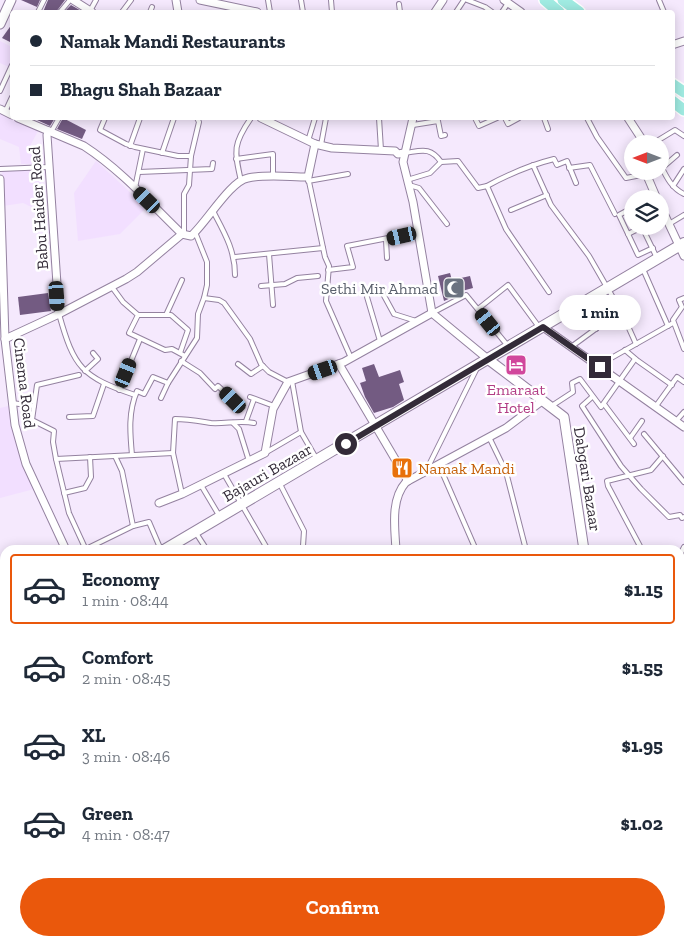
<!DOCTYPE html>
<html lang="en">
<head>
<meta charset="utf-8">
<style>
	:root { --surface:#fff; --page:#f6f6f7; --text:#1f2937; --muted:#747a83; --line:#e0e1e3; --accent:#ea580c }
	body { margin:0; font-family:"Zilla Slab",serif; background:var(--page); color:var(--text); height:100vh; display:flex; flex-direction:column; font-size:19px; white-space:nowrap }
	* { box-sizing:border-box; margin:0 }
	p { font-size:16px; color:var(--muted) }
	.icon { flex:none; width:28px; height:28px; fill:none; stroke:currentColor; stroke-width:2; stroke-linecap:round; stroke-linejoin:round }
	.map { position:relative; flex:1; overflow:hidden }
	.details { position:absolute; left:0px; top:545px; width:685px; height:401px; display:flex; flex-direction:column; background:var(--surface); border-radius:15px 15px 0 0; box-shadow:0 2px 12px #0003 }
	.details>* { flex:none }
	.banner { position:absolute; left:10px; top:10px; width:665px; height:110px; border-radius:5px; box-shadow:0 2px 12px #0003; display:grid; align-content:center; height:110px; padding:0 20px; background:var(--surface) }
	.needle { width:32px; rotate:270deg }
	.tools { position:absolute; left:624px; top:135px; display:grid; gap:10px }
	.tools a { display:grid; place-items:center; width:45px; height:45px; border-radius:50%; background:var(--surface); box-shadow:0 2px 12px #0003; font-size:25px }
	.end { position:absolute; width:22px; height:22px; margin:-11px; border:6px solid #332b38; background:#fff; box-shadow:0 0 0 2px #fff }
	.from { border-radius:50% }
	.bubble { position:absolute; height:35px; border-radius:18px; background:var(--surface); box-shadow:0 2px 12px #0003; font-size:16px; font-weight:700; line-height:35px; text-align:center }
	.car { position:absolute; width:15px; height:30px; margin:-15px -8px; border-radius:6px; box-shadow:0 0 4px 1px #0007; background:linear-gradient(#222 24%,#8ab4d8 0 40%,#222 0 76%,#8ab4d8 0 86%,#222 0) }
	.banner b { display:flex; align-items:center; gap:18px; height:48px; font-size:19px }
	.banner b+b { border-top:1px solid var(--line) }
	.banner i { width:12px; height:12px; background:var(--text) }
	ul { padding:9px 0 0; list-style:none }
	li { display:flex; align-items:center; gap:15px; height:70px; margin:0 10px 8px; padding:0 10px; border:2px solid transparent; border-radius:5px }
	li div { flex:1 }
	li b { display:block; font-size:19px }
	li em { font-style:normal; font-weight:700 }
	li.current { border-color:var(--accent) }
	li>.icon { width:45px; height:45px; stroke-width:1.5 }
	.button { display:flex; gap:10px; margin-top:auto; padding:10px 20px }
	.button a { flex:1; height:58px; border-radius:30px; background:var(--accent); color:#fff; font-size:20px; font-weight:700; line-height:58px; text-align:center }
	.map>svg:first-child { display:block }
	.built { fill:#f2dfff }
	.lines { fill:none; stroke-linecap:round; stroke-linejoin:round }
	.stream { stroke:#6ea6ba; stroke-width:2.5 }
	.building { fill:#735b82 }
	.service-casing { stroke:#9482a0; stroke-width:6 }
	.minor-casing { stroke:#9482a0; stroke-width:9 }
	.tertiary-casing { stroke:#9482a0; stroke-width:11 }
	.secondary-casing { stroke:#9482a0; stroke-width:12 }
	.primary-casing { stroke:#fff; stroke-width:14 }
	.service { stroke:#fff; stroke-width:4 }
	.minor { stroke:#fff; stroke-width:7 }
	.tertiary { stroke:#fff; stroke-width:9 }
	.secondary { stroke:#fff; stroke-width:10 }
	.primary { stroke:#a0ebe2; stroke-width:11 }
	.route { stroke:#332b38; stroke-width:6 }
	.labels { text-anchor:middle; stroke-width:5; stroke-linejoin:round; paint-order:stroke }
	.street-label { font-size:16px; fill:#332b38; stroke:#fff }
	.worship-label { font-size:16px; fill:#5b616d; stroke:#fff; text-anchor:end }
	.hotel-label { font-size:16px; fill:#b23c85; stroke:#fff }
	.food-label { font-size:16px; fill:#c56008; stroke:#fff; text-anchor:start }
</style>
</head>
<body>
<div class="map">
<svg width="684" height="946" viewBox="0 0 684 946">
	<rect width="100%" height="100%" fill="#f5e9fd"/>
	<!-- built -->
	<g class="built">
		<polygon points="0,41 12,47 12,61 9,67 0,63"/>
		<polygon points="0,114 38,131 31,144 32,157 36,158 38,164 21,164 19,147 0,139"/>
		<polygon points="96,161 132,194 145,209 120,234 78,241 74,193"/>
		<polygon points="2,166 19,166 41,173 42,212 23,203 3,206"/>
		<polygon points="12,405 15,425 38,488 0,498 0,408"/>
		<polygon points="338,941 423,941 431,946 341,946"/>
	</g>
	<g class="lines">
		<!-- stream -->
		<polyline class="stream" points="275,946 280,941"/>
	</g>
	<!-- building -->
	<g class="building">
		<polygon points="21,0 40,0 37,7"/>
		<polygon points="48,0 65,0 56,12 43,12"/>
		<polygon points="71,5 83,12 64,12"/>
		<polygon points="12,24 12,43 2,38"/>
		<polygon points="39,118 55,118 50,126 37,120"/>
		<polygon points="63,118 86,130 82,139 57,129"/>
		<polygon points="450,273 452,280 470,276 473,288 458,292 458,295 444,301 438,276"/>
		<polygon points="48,293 51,311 20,315 18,297"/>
		<polygon points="374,364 379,377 400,370 404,382 399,384 404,400 393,407 374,413 365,397 360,383 366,381 362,368"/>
	</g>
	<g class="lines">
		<!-- service casing -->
		<g class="service-casing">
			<g id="service">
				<polyline points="268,0 270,12"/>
				<polyline points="301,0 303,12"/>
				<polyline points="331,0 332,12"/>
				<polyline points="467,0 485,7 492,12"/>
				<polyline points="659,0 664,12"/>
				<polyline points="399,4 400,12"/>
				<polyline points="90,11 96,0"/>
				<polyline points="38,12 44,0"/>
				<polyline points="60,12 70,0"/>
				<polyline points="122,12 131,0"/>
				<polyline points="150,12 152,7"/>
				<polyline points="456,12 464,0"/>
				<polyline points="502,12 508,3"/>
				<polyline points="0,91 12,65"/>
				<polyline points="5,112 12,97"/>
				<polyline points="105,118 100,130 126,144 135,147 178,156 191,156"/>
				<polyline points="379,118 381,150"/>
				<polyline points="475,118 479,126 497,118"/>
				<polyline points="505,118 508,124 519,118"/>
				<polyline points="544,118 548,129"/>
				<polyline points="587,118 597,137 626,178 646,174"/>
				<polyline points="413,125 438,121 441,136 445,135"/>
				<polyline points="51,132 59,118"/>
				<polyline points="308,141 315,118"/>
				<polyline points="652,144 675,130 684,136"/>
				<polyline points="321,145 326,118"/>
				<polyline points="130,146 140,118"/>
				<polyline points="162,153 174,118"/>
				<path d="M404,153C421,151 430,146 441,162L458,161L478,188L487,186L506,229L549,292"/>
				<polyline points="236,159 273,154 273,177"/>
				<path d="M660,164C666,176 671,188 684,194"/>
				<polyline points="533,165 551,205 589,256 623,315 636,344"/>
				<polyline points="569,168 590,165 615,214"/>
				<polyline points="662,168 677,155"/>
				<polyline points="0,169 49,167"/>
				<polyline points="139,172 212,169 213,163"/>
				<polyline points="308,177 325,257 329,266 326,301 351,358"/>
				<polyline points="407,180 430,173 441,162"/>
				<path d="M241,181C234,150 233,144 251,118"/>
				<polyline points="308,181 348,174"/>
				<polyline points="409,185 419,188 447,224"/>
				<path d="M487,186C509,174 530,165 554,159L557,165L567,161L576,183"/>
				<polyline points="673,186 684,169"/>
				<polyline points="135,188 143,149"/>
				<polyline points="632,208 619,215 638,255 653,248"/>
				<polyline points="511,210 547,195"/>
				<path d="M213,211C224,232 235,250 235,275"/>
				<polyline points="669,224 684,215"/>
				<polyline points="184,234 184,194 189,185 191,156 199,122 197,118"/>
				<polyline points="628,234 642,227 657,258"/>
				<polyline points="386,240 387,258"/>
				<polyline points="269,254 273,305"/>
				<polyline points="235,257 323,248"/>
				<polyline points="643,269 668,326"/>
				<polyline points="328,270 353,267 347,246 419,232"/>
				<polyline points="261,286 285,284 297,278 318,276"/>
				<polyline points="112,287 123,302 138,315 129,333 165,350 172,349 185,356"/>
				<polyline points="382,292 394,314 416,321"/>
				<polyline points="367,297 380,341"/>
				<polyline points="204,298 219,300 224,303 250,339 261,364 269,372 288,382"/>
				<polyline points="684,298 679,300 682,307 673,320 684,349"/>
				<polyline points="586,304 596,329"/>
				<polyline points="478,309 508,285 539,327"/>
				<polyline points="432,313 466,295 508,346"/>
				<path d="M59,314C74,368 82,377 135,395"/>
				<polyline points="138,315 171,315 188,330 180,353"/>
				<polyline points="166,315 182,280"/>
				<polyline points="571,347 601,325 618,319 623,315"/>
				<polyline points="625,350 638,361 672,385"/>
				<polyline points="181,361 200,373 215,389 218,386 233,400"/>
				<polyline points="238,364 251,374 263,366"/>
				<polyline points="600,367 606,361 673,323"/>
				<polyline points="85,371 98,359 93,353"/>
				<polyline points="79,375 37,385 32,420 54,431 53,442 56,459 173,453"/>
				<polyline points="292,381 301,432 316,458"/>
				<polyline points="119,390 140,339"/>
				<polyline points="250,397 274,406"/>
				<polyline points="592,397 582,406 621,466 641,489 669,517 680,515 682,518 684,517"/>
				<polyline points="161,398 168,383"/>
				<polyline points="12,403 34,406"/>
				<polyline points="604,404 634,444"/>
				<polyline points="656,406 677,377 684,382"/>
				<polyline points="550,407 573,392 572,383 580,379 601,407 635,359"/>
				<polyline points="69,417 93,416 104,384"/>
				<polyline points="246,421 254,399"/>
				<polyline points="676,421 684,412"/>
				<polyline points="233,423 239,429 249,461"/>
				<polyline points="644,434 684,482"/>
				<polyline points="489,437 506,472 526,550"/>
				<polyline points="630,438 642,421"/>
				<polyline points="265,453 301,432"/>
				<path d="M132,455C130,433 128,412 137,391L144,394L153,377L168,383L197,338L198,314L204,298L207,285V262L195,232"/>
				<polyline points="115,456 122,471 133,526"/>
				<polyline points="56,459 69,513 86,550"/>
				<polyline points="439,465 476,550"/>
				<polyline points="426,471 476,370"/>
				<polyline points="224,474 268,550"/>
				<polyline points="280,484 304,531 303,546"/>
				<polyline points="201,485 220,517"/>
				<polyline points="64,493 85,488 91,477 90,457"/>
				<path d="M182,494L173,453L175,419C187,419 198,421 211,423C225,424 240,420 254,423"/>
				<polyline points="196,533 207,550"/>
				<polyline points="86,549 133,526 149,522 161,550"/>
				<polyline points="642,550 608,486 607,481 651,470 663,456"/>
				<polyline points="680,555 684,547"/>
				<polyline points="680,591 684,589"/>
				<polyline points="680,790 684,787"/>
				<polyline points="0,825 5,836"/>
				<polyline points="680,857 684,855"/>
				<polyline points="680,876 684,905"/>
				<polyline points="0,892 5,890"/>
				<polyline points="0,940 5,937"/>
				<polyline points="55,941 57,946"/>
				<polyline points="494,942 495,941"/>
				<polyline points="464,946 467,941"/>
			</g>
		</g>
		<!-- minor casing -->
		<g class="minor-casing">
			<g id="minor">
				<polyline points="73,0 92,12"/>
				<polyline points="176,0 178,12"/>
				<polyline points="200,0 257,12"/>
				<polyline points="504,0 521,12"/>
				<polyline points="435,12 443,0"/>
				<polyline points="672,45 684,41"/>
				<polyline points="0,109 12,115"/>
				<path d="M18,118L84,146C121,170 151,204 182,234"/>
				<polyline points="261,118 315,144 332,148 395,151 398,154 404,153"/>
				<polyline points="413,118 403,162 413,202 432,313 489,360"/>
				<polyline points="628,118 645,144"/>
				<polyline points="49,131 47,135 59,314"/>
				<polyline points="645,171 657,199"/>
				<polyline points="0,179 5,339 15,425 26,464 66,550"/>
				<polyline points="660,205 684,256"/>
				<path d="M182,234L191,236C207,222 230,181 248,178C267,174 289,177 308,177L315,144"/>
				<polyline points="543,327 684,427"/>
				<polyline points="5,339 59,314 126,279 137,272 182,234"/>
				<polyline points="339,364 408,481"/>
				<polyline points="159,503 182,494 265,453 273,409 288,382 344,362 432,313"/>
				<path d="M396,550C395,529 390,500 406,482L506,428L542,401"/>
				<polyline points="680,647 684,644"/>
				<polyline points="0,659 5,667"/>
				<polyline points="680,934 684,932"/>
				<polyline points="159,941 162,946"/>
				<polyline points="232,941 236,946"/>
				<polyline points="592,941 593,946"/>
				<polyline points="644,945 656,941"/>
				<polyline points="246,946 252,941"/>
			</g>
		</g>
		<!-- tertiary casing -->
		<g class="tertiary-casing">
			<g id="tertiary">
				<polyline points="0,24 11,0"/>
				<polyline points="489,360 564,417 584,550"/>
				<polyline points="0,849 5,859"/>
				<polyline points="47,941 50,946"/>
				<polyline points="643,941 644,946"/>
			</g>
		</g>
		<!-- secondary casing -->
		<g class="secondary-casing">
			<g id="secondary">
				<polyline points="164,550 684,243"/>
				<polyline points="0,647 5,644"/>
				<polyline points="338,941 341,946"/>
			</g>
		</g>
		<!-- primary casing -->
		<g class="primary-casing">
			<g id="primary">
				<polyline points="545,0 559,12"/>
				<polyline points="563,0 579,12"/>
				<polyline points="672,84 684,92"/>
				<polyline points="672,101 684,110"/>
			</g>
		</g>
		<!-- service -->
		<use href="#service" class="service"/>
		<!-- minor -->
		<use href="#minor" class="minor"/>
		<!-- tertiary -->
		<use href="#tertiary" class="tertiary"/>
		<!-- secondary -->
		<use href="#secondary" class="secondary"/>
		<!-- primary -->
		<use href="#primary" class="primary"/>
	</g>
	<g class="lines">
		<!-- route -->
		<polyline class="route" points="346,444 543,327 600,367"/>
	</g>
	<!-- icons -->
	<defs>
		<g id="mosque-square" transform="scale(1.125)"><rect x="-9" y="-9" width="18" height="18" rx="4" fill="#6b7280" stroke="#fff"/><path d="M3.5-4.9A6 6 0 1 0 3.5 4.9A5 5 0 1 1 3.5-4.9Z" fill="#fff"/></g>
		<g id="hotel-square" transform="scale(1.125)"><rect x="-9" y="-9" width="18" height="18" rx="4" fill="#d1479c" stroke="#fff"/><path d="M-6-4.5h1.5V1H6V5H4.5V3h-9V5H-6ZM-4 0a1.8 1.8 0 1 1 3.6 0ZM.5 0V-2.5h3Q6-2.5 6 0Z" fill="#fff"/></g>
		<g id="restaurant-square" transform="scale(1.125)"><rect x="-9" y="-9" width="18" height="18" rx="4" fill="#e8710a" stroke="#fff"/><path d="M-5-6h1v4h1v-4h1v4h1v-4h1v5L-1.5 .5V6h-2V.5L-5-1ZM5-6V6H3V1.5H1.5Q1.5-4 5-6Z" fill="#fff"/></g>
	</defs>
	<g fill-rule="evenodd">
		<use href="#mosque-square" x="454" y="288"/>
		<use href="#hotel-square" x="516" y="365"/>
		<use href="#restaurant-square" x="402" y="468"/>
	</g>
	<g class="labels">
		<!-- street labels -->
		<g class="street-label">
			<text transform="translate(38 208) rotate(-94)" y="6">Babu Haider Road</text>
			<text transform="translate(25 383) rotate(83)" y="6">Cinema Road</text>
			<text transform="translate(267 472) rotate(-30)" y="6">Bajauri Bazaar</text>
			<text transform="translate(588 479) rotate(81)" y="6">Dabgari Bazaar</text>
		</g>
		<!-- worship labels -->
		<g class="worship-label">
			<text x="438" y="294">Sethi Mir Ahmad</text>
		</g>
		<!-- hotel labels -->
		<g class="hotel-label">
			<text x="516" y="395">Emaraat<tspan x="516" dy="18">Hotel</tspan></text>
		</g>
		<!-- food labels -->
		<g class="food-label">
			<text x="418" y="474">Namak Mandi</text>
		</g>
	</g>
</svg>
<div class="tools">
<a><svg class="needle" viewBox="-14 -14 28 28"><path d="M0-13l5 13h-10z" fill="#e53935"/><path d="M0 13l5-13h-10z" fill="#747a83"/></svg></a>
<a><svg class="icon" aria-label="layers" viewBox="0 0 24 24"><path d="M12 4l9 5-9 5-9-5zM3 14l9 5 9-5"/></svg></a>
</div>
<i class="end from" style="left:346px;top:444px"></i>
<i class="end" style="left:600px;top:367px"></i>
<div class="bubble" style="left:559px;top:295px;width:82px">1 min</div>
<i class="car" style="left:147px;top:200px;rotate:314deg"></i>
<i class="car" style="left:402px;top:236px;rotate:257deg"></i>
<i class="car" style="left:57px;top:296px;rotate:176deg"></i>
<i class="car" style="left:488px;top:322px;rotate:321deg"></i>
<i class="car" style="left:323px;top:370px;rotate:251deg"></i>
<i class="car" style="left:126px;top:373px;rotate:22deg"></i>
<i class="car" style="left:233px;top:400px;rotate:315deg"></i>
<div class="banner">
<b><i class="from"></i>Namak Mandi Restaurants</b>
<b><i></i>Bhagu Shah Bazaar</b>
</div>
<section class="details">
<ul>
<li class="current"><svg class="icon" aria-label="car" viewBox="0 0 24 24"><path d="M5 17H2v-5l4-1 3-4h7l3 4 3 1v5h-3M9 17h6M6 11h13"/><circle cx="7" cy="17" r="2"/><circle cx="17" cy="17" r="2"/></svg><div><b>Economy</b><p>1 min · 08:44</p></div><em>$1.15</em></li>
<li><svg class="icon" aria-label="car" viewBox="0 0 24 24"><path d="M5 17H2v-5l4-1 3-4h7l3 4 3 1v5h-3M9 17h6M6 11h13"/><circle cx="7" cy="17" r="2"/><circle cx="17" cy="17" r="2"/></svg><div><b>Comfort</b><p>2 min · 08:45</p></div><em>$1.55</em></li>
<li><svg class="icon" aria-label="car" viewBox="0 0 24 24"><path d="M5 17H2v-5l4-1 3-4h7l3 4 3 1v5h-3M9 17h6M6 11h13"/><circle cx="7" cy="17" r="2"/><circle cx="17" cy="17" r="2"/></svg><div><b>XL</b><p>3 min · 08:46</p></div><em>$1.95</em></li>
<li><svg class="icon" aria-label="car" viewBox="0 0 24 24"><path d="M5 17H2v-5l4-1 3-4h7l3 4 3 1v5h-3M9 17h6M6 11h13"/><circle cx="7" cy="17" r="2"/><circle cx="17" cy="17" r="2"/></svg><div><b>Green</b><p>4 min · 08:47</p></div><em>$1.02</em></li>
</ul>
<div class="button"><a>Confirm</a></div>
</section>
</div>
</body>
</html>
